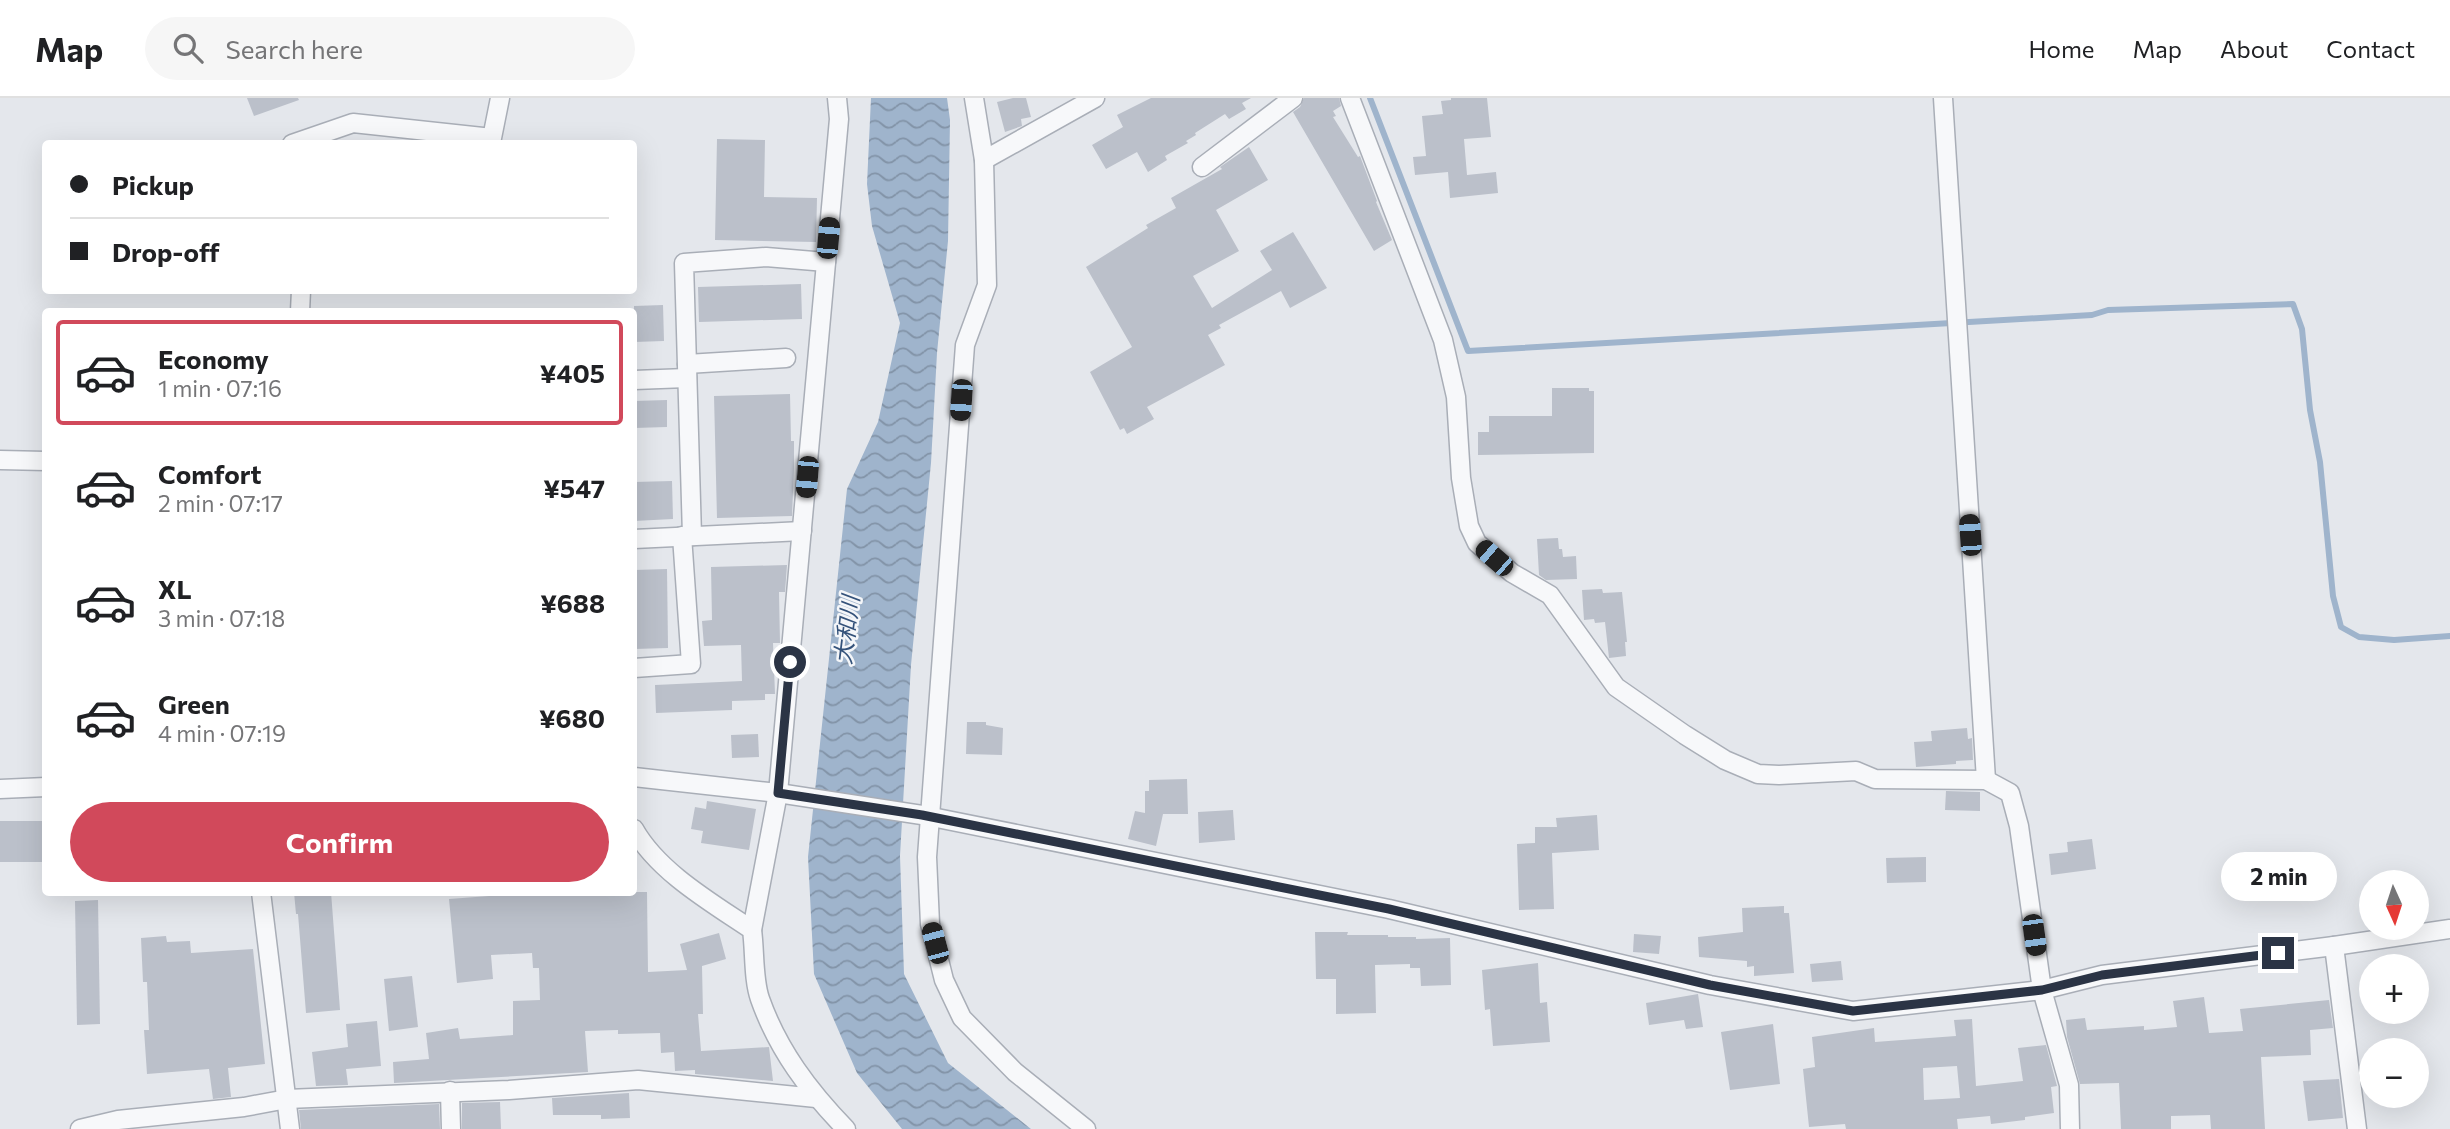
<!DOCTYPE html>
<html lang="en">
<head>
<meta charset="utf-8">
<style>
	:root { --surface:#fff; --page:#f6f6f6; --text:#202124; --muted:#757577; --line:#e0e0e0; --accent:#d1495b }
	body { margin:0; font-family:Commissioner,"Noto Sans JP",sans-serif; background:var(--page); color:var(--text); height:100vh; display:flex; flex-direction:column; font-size:26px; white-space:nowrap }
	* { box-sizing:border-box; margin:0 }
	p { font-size:23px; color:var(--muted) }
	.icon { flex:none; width:38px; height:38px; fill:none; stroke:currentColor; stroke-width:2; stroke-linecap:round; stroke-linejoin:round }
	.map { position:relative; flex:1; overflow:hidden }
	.details { position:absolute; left:42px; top:210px; width:595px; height:588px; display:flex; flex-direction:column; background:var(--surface); border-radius:7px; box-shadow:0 7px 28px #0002 }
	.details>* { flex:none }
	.hud { position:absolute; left:42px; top:42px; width:595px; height:154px; border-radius:7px; box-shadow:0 7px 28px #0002; display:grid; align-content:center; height:154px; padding:0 28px; background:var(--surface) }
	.needle { width:46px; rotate:177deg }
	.tools { position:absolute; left:2359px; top:772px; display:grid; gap:14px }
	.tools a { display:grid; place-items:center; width:70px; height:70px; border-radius:50%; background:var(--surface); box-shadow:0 7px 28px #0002; font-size:35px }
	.end { position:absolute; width:32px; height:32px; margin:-16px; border:9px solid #2b3445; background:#fff; box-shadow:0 0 0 4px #fff }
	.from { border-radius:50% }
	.bubble { position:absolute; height:49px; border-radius:24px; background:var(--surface); box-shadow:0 7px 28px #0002; font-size:23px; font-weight:700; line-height:49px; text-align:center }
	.car { position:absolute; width:21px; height:42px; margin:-21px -10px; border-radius:9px; box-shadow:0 0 5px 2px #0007; background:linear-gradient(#222 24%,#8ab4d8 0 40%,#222 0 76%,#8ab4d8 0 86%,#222 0) }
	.hud b { display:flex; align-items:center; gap:24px; height:66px; font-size:26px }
	.hud b+b { border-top:2px solid var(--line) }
	.hud i { width:18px; height:18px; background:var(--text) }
	ul { padding:12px 0 0; list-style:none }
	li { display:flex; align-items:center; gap:21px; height:105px; margin:0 14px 10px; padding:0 14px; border:4px solid transparent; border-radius:7px }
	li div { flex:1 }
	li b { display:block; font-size:26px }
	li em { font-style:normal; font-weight:700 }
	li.current { border-color:var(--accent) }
	li>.icon { width:63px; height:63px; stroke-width:1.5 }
	.button { display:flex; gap:14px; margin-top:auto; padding:14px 28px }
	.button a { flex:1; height:80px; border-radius:42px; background:var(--accent); color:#fff; font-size:28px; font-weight:700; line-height:80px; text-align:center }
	header { display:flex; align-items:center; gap:42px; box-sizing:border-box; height:98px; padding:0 35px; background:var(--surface); border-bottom:2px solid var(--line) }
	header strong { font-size:33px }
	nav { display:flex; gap:38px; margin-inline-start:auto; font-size:24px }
	.search { width:490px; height:63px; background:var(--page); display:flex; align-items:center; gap:18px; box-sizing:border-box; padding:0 24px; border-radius:38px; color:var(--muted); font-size:26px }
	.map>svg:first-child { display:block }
	.water { fill:url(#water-waves) }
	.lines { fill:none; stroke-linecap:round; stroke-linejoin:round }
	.stream { stroke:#9fb4cc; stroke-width:6 }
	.building { fill:#bbc0ca; fill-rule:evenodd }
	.street-casing { stroke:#a9aeb7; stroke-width:21 }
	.street { stroke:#f7f8fa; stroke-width:18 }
	.route { stroke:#2b3445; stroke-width:9 }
	.labels { text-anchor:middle; stroke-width:5; stroke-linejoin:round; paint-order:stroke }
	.water-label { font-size:23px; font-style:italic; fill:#34527a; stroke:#f4f6f9 }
</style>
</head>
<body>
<header>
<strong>Map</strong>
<div class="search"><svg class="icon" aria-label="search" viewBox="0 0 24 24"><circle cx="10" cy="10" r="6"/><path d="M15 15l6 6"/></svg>Search here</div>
<nav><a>Home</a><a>Map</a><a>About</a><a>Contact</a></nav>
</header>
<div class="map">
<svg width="2450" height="1031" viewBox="0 0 2450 1031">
	<defs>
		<pattern id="water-waves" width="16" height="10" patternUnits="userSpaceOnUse" patternTransform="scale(1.75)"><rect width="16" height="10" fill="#9fb4cc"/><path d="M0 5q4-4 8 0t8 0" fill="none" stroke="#8293a7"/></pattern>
	</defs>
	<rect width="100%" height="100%" fill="#e4e7ec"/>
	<!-- water -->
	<polygon class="water" points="871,0 947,0 950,22 948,143 937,255 931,365 911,567 900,758 904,876 948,965 1031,1031 902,1031 857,975 814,876 808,759 847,391 878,324 900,225 872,128 867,86"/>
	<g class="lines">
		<!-- stream -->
		<polyline class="stream" points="1370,0 1468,253 2092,217 2108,212 2293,206 2302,231 2310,312 2320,364 2333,498 2341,529 2359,539 2394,542 2450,538"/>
	</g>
	<!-- building -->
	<g class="building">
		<polygon points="247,0 298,0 299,2 254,18"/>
		<polygon points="1013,0 1026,0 1031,19 1021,21 1022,28 1005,34 997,4"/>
		<polygon points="1151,0 1251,0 1242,5 1246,11 1229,21 1225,16 1195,35 1196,37 1186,43 1188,45 1165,58 1167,62 1148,74 1137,54 1106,71 1092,47 1123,29 1117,17"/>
		<polygon points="1304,0 1339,0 1341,8 1333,13 1336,18 1333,19 1358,59 1360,58 1377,103 1376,104 1392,142 1374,153 1293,14 1300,9"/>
		<polygon points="1451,0 1487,0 1491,39 1464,41 1467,77 1496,74 1498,95 1450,100 1448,74 1415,77 1413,59 1426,58 1422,18 1443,16 1441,3 1451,2"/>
		<polygon points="717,41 765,42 764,99 817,100 816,144 715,142"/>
		<polygon points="1249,49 1268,82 1216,112 1239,153 1193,178 1212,210 1272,172 1260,153 1293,134 1327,190 1290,210 1281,193 1219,227 1221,230 1208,237 1225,267 1147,309 1154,321 1127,336 1124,330 1120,332 1090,274 1132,249 1086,169 1148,130 1146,127 1176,110 1171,100 1222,71 1220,69"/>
		<polygon points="801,186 802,221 699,224 698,189"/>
		<polygon points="663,207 664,243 634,244 634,208"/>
		<polygon points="1552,290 1589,290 1589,293 1594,293 1594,355 1478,357 1478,334 1489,334 1489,318 1552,318"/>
		<polygon points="790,296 791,343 794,343 794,370 792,418 717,420 714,298"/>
		<polygon points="667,302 667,329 634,330 634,303"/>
		<polygon points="672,383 673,421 634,423 634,384"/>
		<polygon points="1558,440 1559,451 1562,451 1563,459 1576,458 1577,481 1546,482 1539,477 1537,441"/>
		<polygon points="787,467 785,494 779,494 780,545 773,545 775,596 765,596 765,602 732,603 732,612 656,615 655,587 742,583 741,547 704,548 702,523 712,522 711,469"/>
		<polygon points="667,471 668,550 634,551 634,472"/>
		<polygon points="1602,491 1603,495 1622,494 1627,544 1625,544 1626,558 1609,560 1605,524 1595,525 1594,521 1584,522 1582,492"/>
		<polygon points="967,624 986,624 986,627 1003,630 1002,657 966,656"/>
		<polygon points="1967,630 1968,641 1972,640 1973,662 1956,663 1956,666 1916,669 1914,644 1932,643 1931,633"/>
		<polygon points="758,636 759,659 732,660 731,637"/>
		<polygon points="1187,681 1188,716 1163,716 1156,748 1128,741 1135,713 1145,715 1145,693 1149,693 1149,682"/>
		<polygon points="1946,693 1980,694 1980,713 1945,712"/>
		<polygon points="707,703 756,711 749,752 701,745 703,733 691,731 695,709 706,711"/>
		<polygon points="1233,712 1235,742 1199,745 1198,714"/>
		<polygon points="1597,717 1599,752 1552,755 1554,811 1519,812 1517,746 1535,745 1535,729 1557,729 1556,720"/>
		<rect x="0" y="723" width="46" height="41"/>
		<polygon points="2092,741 2096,771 2051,777 2049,756 2068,754 2067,744"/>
		<polygon points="1926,759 1926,784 1887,785 1886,760"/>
		<polygon points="294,794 331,794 340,912 306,915 298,816 296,816"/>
		<polygon points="489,794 647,794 648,874 687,872 680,846 719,835 726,861 702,868 703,916 698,916 701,953 769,949 773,983 695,976 695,972 675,973 674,954 661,955 660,935 618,936 618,932 585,933 588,974 394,985 393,964 429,961 426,935 458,930 460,941 513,937 513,903 540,902 539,870 533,870 532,855 491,857 493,881 457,885 449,801 489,798"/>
		<polygon points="98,802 100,926 77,927 75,803"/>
		<polygon points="1784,808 1784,815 1789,815 1794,875 1754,878 1754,868 1747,869 1747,863 1699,859 1698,839 1743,834 1742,810"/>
		<polygon points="1315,834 1348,834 1347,837 1388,837 1388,839 1416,839 1416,841 1450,840 1451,887 1421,888 1420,870 1410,870 1410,866 1375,867 1376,915 1336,916 1336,881 1316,881"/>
		<polygon points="1634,836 1661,838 1659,856 1633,854"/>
		<polygon points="166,838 167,844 190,843 191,855 253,851 265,966 228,970 231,999 213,1001 209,971 147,976 144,932 149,932 147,884 143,884 141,840"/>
		<polygon points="1841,863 1843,882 1812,884 1810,866"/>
		<polygon points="1538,865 1540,905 1547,904 1550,944 1493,948 1490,911 1485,912 1482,872"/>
		<polygon points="412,878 418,929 389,933 384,881"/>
		<polygon points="1698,896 1703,929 1686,931 1684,922 1649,927 1646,905"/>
		<polygon points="2204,899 2209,935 2243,933 2240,911 2329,902 2333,930 2310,932 2311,957 2261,959 2265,1031 2211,1031 2210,1017 2171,1018 2171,1031 2121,1031 2119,985 2080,986 2067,939 2066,922 2085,920 2087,932 2144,928 2144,932 2177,929 2173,903"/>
		<path d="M1972,921L1976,988L2023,983L2018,950L2046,947L2057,988L2051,989L2054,1015L2025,1019V1022L1991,1026L1990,1018L1957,1021L1958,1031H1846L1845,1026L1809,1029L1803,971L1815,969L1812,939L1874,930L1875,944L1956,938L1954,922ZM1957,968L1960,1000L1924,1002L1923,970Z"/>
		<polygon points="377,923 381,968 346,971 348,987 316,988 312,954 348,949 346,926"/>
		<polygon points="1773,926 1780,986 1730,992 1721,934"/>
		<polygon points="2339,981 2343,1020 2308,1023 2303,983"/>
		<polygon points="629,995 630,1020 601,1021 601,1017 553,1017 552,1000"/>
		<polygon points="500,1004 501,1031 462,1031 462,1005"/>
		<polygon points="439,1006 440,1031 301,1031 299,1012"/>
	</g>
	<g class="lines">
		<!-- street casing -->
		<g class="street-casing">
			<g id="street">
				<polyline points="974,0 984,62 987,187 965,247 927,759 930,826 944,882 962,920 1015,974 1086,1031"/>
				<polyline points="1350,0 1443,242 1456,299 1461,380 1469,428 1477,445 1512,475 1550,497 1616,589 1685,637 1725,662 1758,676 1779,677 1856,673 1875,681 1986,682 2010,695 2019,728 2042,892 2069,987 2070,1031"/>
				<polyline points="1943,0 1986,682"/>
				<polyline points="292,46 353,25 492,40 500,0"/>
				<polyline points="984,62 1095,0"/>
				<polyline points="1202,69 1293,0"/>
				<polyline points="300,214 301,192"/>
				<polyline points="687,266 786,260"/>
				<polyline points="634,282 687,280"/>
				<polyline points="0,362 46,363"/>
				<polyline points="692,438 684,165 766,159 826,164"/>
				<polyline points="634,441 802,433"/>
				<polyline points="634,570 691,566 682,438"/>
				<polyline points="634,679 778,695 922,717 1389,811 1710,887 1853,913 2042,892 2102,877 2334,848 2450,831"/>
				<polyline points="0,691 46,689"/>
				<path d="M634,731C658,774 712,805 752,832C755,853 753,881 760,901C778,952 809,993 846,1031"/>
				<polyline points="261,794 290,1031"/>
				<polyline points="752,832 778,695 839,21 837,0"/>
				<polyline points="2334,848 2357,1031"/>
				<polyline points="450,993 451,1031"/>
				<polyline points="80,1031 118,1022 244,1009 287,1001 509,992 638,982 816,1000"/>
			</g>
		</g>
		<!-- street -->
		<use href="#street" class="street"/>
	</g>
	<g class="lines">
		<!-- route -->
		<polyline class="route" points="790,564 778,695 922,717 1389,811 1710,887 1853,913 2042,892 2102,877 2278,855"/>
	</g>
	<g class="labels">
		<!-- water labels -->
		<g class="water-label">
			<text transform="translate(847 532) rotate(-83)" y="8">大和川</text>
		</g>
	</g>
</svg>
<div class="tools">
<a><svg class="needle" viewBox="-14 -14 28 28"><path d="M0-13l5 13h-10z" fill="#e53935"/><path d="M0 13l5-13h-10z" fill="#757577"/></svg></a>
<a>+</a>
<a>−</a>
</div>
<i class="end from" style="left:790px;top:564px"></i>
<i class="end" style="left:2278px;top:855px"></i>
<div class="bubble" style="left:2221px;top:754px;width:116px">2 min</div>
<i class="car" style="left:828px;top:140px;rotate:5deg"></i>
<i class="car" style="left:961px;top:302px;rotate:184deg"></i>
<i class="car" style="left:807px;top:379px;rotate:185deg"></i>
<i class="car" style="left:1970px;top:437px;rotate:356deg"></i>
<i class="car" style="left:1494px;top:460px;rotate:311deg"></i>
<i class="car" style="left:2034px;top:837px;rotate:172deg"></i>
<i class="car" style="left:935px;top:845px;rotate:345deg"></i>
<div class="hud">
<b><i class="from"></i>Pickup</b>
<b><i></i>Drop-off</b>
</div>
<section class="details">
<ul>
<li class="current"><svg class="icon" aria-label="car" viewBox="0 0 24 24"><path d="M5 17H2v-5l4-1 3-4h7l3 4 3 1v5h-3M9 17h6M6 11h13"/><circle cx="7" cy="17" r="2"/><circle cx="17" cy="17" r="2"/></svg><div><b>Economy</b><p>1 min · 07:16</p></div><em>¥405</em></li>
<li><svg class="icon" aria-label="car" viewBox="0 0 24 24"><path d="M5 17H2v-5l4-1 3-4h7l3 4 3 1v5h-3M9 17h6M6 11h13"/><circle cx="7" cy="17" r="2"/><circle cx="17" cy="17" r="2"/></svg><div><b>Comfort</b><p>2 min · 07:17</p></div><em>¥547</em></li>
<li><svg class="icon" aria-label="car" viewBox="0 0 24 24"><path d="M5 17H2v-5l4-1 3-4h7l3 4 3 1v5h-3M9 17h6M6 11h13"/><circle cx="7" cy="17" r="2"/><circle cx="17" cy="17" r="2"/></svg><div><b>XL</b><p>3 min · 07:18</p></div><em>¥688</em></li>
<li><svg class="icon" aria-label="car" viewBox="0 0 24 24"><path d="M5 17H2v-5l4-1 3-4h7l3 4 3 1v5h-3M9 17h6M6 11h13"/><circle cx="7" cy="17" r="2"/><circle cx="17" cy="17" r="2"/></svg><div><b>Green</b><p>4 min · 07:19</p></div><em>¥680</em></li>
</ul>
<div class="button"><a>Confirm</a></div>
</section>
</div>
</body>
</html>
